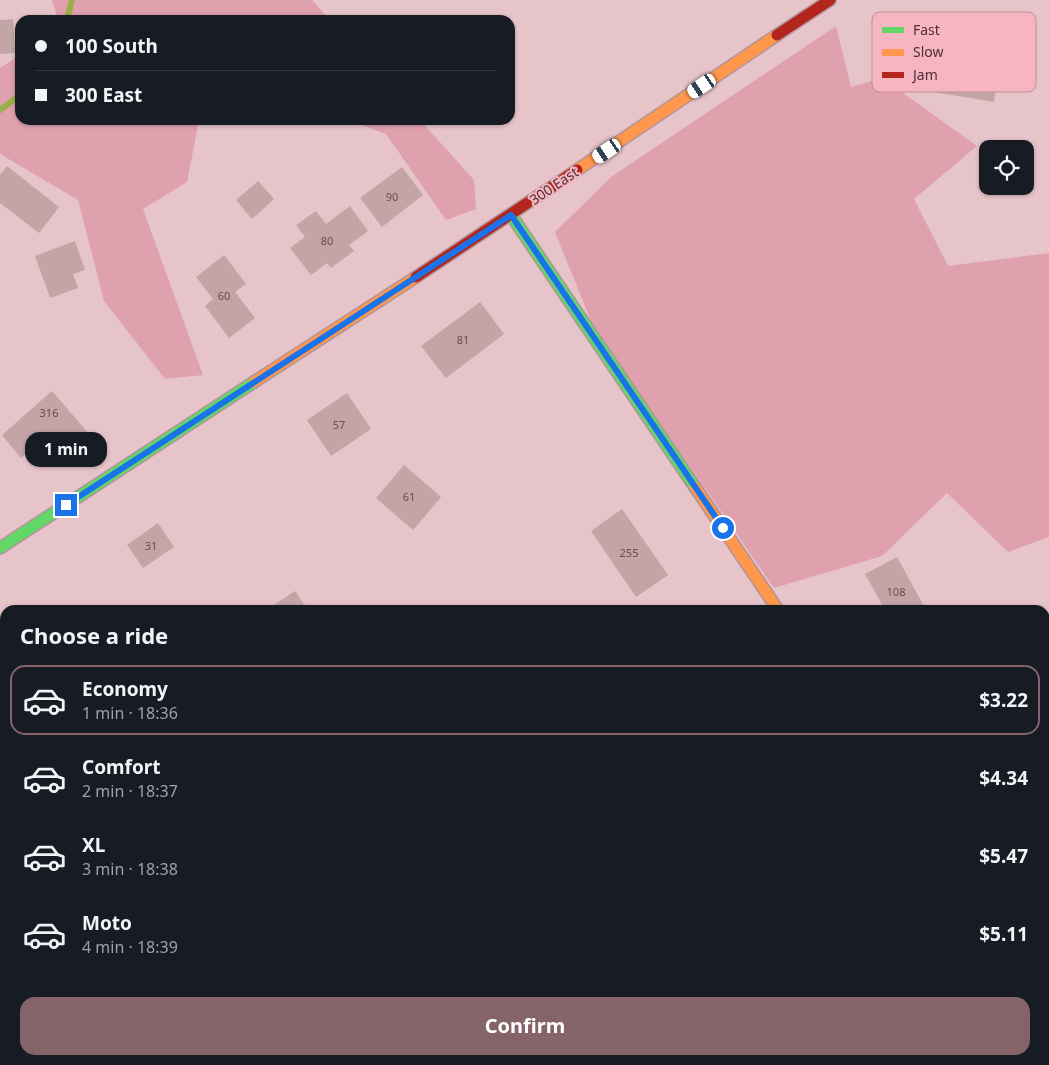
<!DOCTYPE html>
<html lang="en">
<head>
<meta charset="utf-8">
<style>
	:root { --surface:#171b24; --page:#242831; --text:#f1f3f6; --muted:#9ea1a6; --line:#363941; --accent:#846369 }
	body { margin:0; font-family:"Noto Sans",sans-serif; background:var(--page); color:var(--text); height:100vh; display:flex; flex-direction:column; font-size:19px; white-space:nowrap }
	* { box-sizing:border-box; margin:0 }
	p { font-size:16px; color:var(--muted) }
	.icon { flex:none; width:28px; height:28px; fill:none; stroke:currentColor; stroke-width:2; stroke-linecap:round; stroke-linejoin:round }
	.map { position:relative; flex:1; overflow:hidden }
	.sheet { position:absolute; left:0px; top:605px; width:1050px; height:460px; display:flex; flex-direction:column; background:var(--surface); border-radius:15px 15px 0 0; box-shadow:0 1px 4px #0004 }
	.sheet>* { flex:none }
	.top-card { position:absolute; left:15px; top:15px; width:500px; height:110px; border-radius:15px; box-shadow:0 1px 4px #0004; display:grid; align-content:center; height:110px; padding:0 20px; background:var(--surface) }
	.fabs { position:absolute; left:979px; top:140px; display:grid; gap:10px }
	.fabs a { display:grid; place-items:center; width:55px; height:55px; border-radius:10px; background:var(--surface); box-shadow:0 1px 4px #0004; font-size:25px }
	.end { position:absolute; width:22px; height:22px; margin:-11px; border:6px solid #1a73e8; background:#fff; box-shadow:0 0 0 2px #fff }
	.from { border-radius:50% }
	.bubble { position:absolute; height:35px; border-radius:15px; background:var(--surface); box-shadow:0 1px 4px #0004; font-size:16px; font-weight:700; line-height:35px; text-align:center }
	.car { position:absolute; width:15px; height:30px; margin:-15px -8px; border-radius:6px; box-shadow:0 0 4px 1px #0007; background:linear-gradient(#fff 24%,#345 0 40%,#fff 0 76%,#345 0 86%,#fff 0) }
	.top-card b { display:flex; align-items:center; gap:18px; height:48px; font-size:19px }
	.top-card b+b { border-top:1px solid var(--line) }
	.top-card i { width:12px; height:12px; background:var(--text) }
	ul { padding:0; list-style:none }
	li { display:flex; align-items:center; gap:15px; height:70px; margin:0 10px 8px; padding:0 10px; border:2px solid transparent; border-radius:15px }
	li div { flex:1 }
	li b { display:block; font-size:19px }
	li em { font-style:normal; font-weight:700 }
	li.selected { border-color:var(--accent) }
	li>.icon { width:45px; height:45px; stroke-width:1.5 }
	h2 { padding:0 20px; font-size:22px; line-height:60px }
	.button { display:flex; gap:10px; margin-top:auto; padding:10px 20px }
	.button a { flex:1; height:58px; border-radius:15px; background:var(--accent); color:#fff; font-size:20px; font-weight:700; line-height:58px; text-align:center }
	.map>svg:first-child { display:block }
	.green { fill:#dfa1ad }
	.lines { fill:none; stroke-linecap:round; stroke-linejoin:round }
	.stream { stroke:#9aaf47; stroke-width:6 }
	.building { fill:#c3a5a6 }
	.street-casing { stroke:#b2959a; stroke-width:19 }
	.fast-casing { stroke:#b2959a; stroke-width:14 }
	.slow-casing { stroke:#b2959a; stroke-width:14 }
	.jam-casing { stroke:#b2959a; stroke-width:14 }
	.street { stroke:#fbf6f7; stroke-width:16 }
	.fast { stroke:#63d668; stroke-width:11 }
	.slow { stroke:#ff974d; stroke-width:11 }
	.jam { stroke:#b3261e; stroke-width:11 }
	.route { stroke:#1a73e8; stroke-width:6 }
	.labels { text-anchor:middle; stroke-width:4; stroke-linejoin:round; paint-order:stroke }
	.number-label { font-size:11px; fill:#6c4c51 }
	.street-label { font-size:14px; fill:#4f2f35; stroke:#f6b5c1 }
	.key { fill:#f6b5c1; stroke:#c48d97; stroke-width:1 }
	.key-label { font-size:14px; fill:#4f2f35 }
</style>
</head>
<body>
<div class="map">
<svg width="1049" height="1065" viewBox="0 0 1049 1065">
	<rect width="100%" height="100%" fill="#e7c4ca"/>
	<!-- green -->
	<g class="green">
		<polygon points="52,0 312,0 330,20 58,20"/>
		<polygon points="836,26 851,87 882,78 977,146 914,199 948,266 1049,253 1049,537 1008,552 947,493 882,556 774,588 593,326 555,232 611,177"/>
		<polygon points="20,55 20,120 199,120 187,182 143,209 203,375 165,379 104,301 78,200 0,154 0,68"/>
		<polygon points="349,120 420,120 474,180 476,209 446,220 386,134"/>
	</g>
	<g class="lines">
		<!-- stream -->
		<g class="stream">
			<polyline points="67,20 72,0"/>
			<polyline points="0,110 20,95"/>
			<polyline points="1045,861 1049,858"/>
			<polyline points="834,1065 838,1060"/>
		</g>
	</g>
	<!-- building -->
	<g class="building">
		<polygon points="13,19 15,53 0,54 0,20"/>
		<polygon points="934,52 1000,62 994,102 928,91"/>
		<polygon points="7,166 59,207 39,233 0,203 0,175"/>
		<polygon points="402,167 423,195 382,227 360,198"/>
		<polygon points="258,181 274,199 252,219 236,200"/>
		<polygon points="350,206 368,231 349,245 354,251 331,268 327,263 311,275 290,248 305,237 296,225 316,211 326,224"/>
		<polygon points="75,241 85,270 73,274 78,288 50,298 35,256"/>
		<polygon points="224,255 246,284 235,292 255,318 229,338 205,306 213,299 196,277"/>
		<polygon points="480,302 504,334 446,378 421,346"/>
		<polygon points="52,391 90,435 65,458 46,436 21,458 2,435"/>
		<polygon points="347,393 371,429 331,456 307,420"/>
		<polygon points="404,465 441,497 413,530 376,498"/>
		<polygon points="622,509 668,575 636,597 591,531"/>
		<polygon points="158,523 174,547 143,568 127,545"/>
		<polygon points="897,557 926,610 885,610 865,574"/>
		<polygon points="295,591 308,610 266,610"/>
		<polygon points="1049,772 1049,827 1045,830 1045,775"/>
		<polygon points="5,842 5,870 0,863 0,846"/>
		<polygon points="559,1060 576,1060 580,1065 552,1065"/>
		<polygon points="608,1060 651,1060 644,1065 619,1065 616,1060 610,1064"/>
		<polygon points="870,1060 883,1060 886,1065 862,1065"/>
		<polygon points="943,1060 967,1060 970,1065 936,1065"/>
	</g>
	<g class="lines">
		<!-- street casing -->
		<g class="street-casing">
			<g id="street">
				<polyline points="1045,654 1049,652"/>
				<polyline points="1045,1000 1049,1006"/>
				<polyline points="423,1065 431,1060"/>
			</g>
		</g>
		<!-- fast casing -->
		<g class="fast-casing">
			<g id="fast">
				<polyline points="511,215 695,487"/>
				<polyline points="0,548 254,382"/>
				<polyline points="0,673 5,681"/>
				<polyline points="267,1060 270,1065"/>
			</g>
		</g>
		<!-- slow casing -->
		<g class="slow-casing">
			<g id="slow">
				<polyline points="577,170 777,35"/>
				<polyline points="254,382 416,277"/>
				<polyline points="695,487 778,610"/>
			</g>
		</g>
		<!-- jam casing -->
		<g class="jam-casing">
			<g id="jam">
				<polyline points="777,35 830,0"/>
				<polyline points="416,277 577,170"/>
			</g>
		</g>
		<!-- street -->
		<use href="#street" class="street"/>
		<!-- fast -->
		<use href="#fast" class="fast"/>
		<!-- slow -->
		<use href="#slow" class="slow"/>
		<!-- jam -->
		<use href="#jam" class="jam"/>
	</g>
	<g class="lines">
		<!-- route -->
		<polyline class="route" points="66,505 511,215 723,528"/>
	</g>
	<g class="labels">
		<!-- number labels -->
		<g class="number-label">
			<text x="392" y="201">90</text>
			<text x="327" y="245">80</text>
			<text x="224" y="300">60</text>
			<text x="463" y="344">81</text>
			<text x="49" y="417">316</text>
			<text x="339" y="429">57</text>
			<text x="409" y="501">61</text>
			<text x="151" y="550">31</text>
			<text x="629" y="557">255</text>
			<text x="896" y="596">108</text>
		</g>
		<!-- street labels -->
		<g class="street-label">
			<text transform="translate(554 186) rotate(-34)" y="5">300 East</text>
		</g>
	</g>
	<!-- legend -->
	<rect x="872" y="12" width="164" height="80" rx="8" class="key"/>
	<rect x="882" y="27" width="22" height="6" fill="#63d668"/>
	<rect x="882" y="49" width="22" height="7" fill="#ff974d"/>
	<rect x="882" y="72" width="22" height="6" fill="#b3261e"/>
	<g class="key-label">
		<text x="913" y="35">Fast</text>
		<text x="913" y="57">Slow</text>
		<text x="913" y="80">Jam</text>
	</g>
</svg>
<div class="fabs">
<a><svg class="icon" aria-label="locate" viewBox="0 0 24 24"><circle cx="12" cy="12" r="6"/><path d="M12 2v4M12 18v4M2 12h4M18 12h4"/></svg></a>
</div>
<i class="end from" style="left:723px;top:528px"></i>
<i class="end" style="left:66px;top:505px"></i>
<div class="bubble" style="left:25px;top:432px;width:82px">1 min</div>
<i class="car" style="left:702px;top:86px;rotate:236deg"></i>
<i class="car" style="left:607px;top:151px;rotate:236deg"></i>
<div class="top-card">
<b><i class="from"></i>100 South</b>
<b><i></i>300 East</b>
</div>
<section class="sheet">
<h2>Choose a ride</h2>
<ul>
<li class="selected"><svg class="icon" aria-label="car" viewBox="0 0 24 24"><path d="M5 17H2v-5l4-1 3-4h7l3 4 3 1v5h-3M9 17h6M6 11h13"/><circle cx="7" cy="17" r="2"/><circle cx="17" cy="17" r="2"/></svg><div><b>Economy</b><p>1 min · 18:36</p></div><em>$3.22</em></li>
<li><svg class="icon" aria-label="car" viewBox="0 0 24 24"><path d="M5 17H2v-5l4-1 3-4h7l3 4 3 1v5h-3M9 17h6M6 11h13"/><circle cx="7" cy="17" r="2"/><circle cx="17" cy="17" r="2"/></svg><div><b>Comfort</b><p>2 min · 18:37</p></div><em>$4.34</em></li>
<li><svg class="icon" aria-label="car" viewBox="0 0 24 24"><path d="M5 17H2v-5l4-1 3-4h7l3 4 3 1v5h-3M9 17h6M6 11h13"/><circle cx="7" cy="17" r="2"/><circle cx="17" cy="17" r="2"/></svg><div><b>XL</b><p>3 min · 18:38</p></div><em>$5.47</em></li>
<li><svg class="icon" aria-label="car" viewBox="0 0 24 24"><path d="M5 17H2v-5l4-1 3-4h7l3 4 3 1v5h-3M9 17h6M6 11h13"/><circle cx="7" cy="17" r="2"/><circle cx="17" cy="17" r="2"/></svg><div><b>Moto</b><p>4 min · 18:39</p></div><em>$5.11</em></li>
</ul>
<div class="button"><a>Confirm</a></div>
</section>
</div>
</body>
</html>
